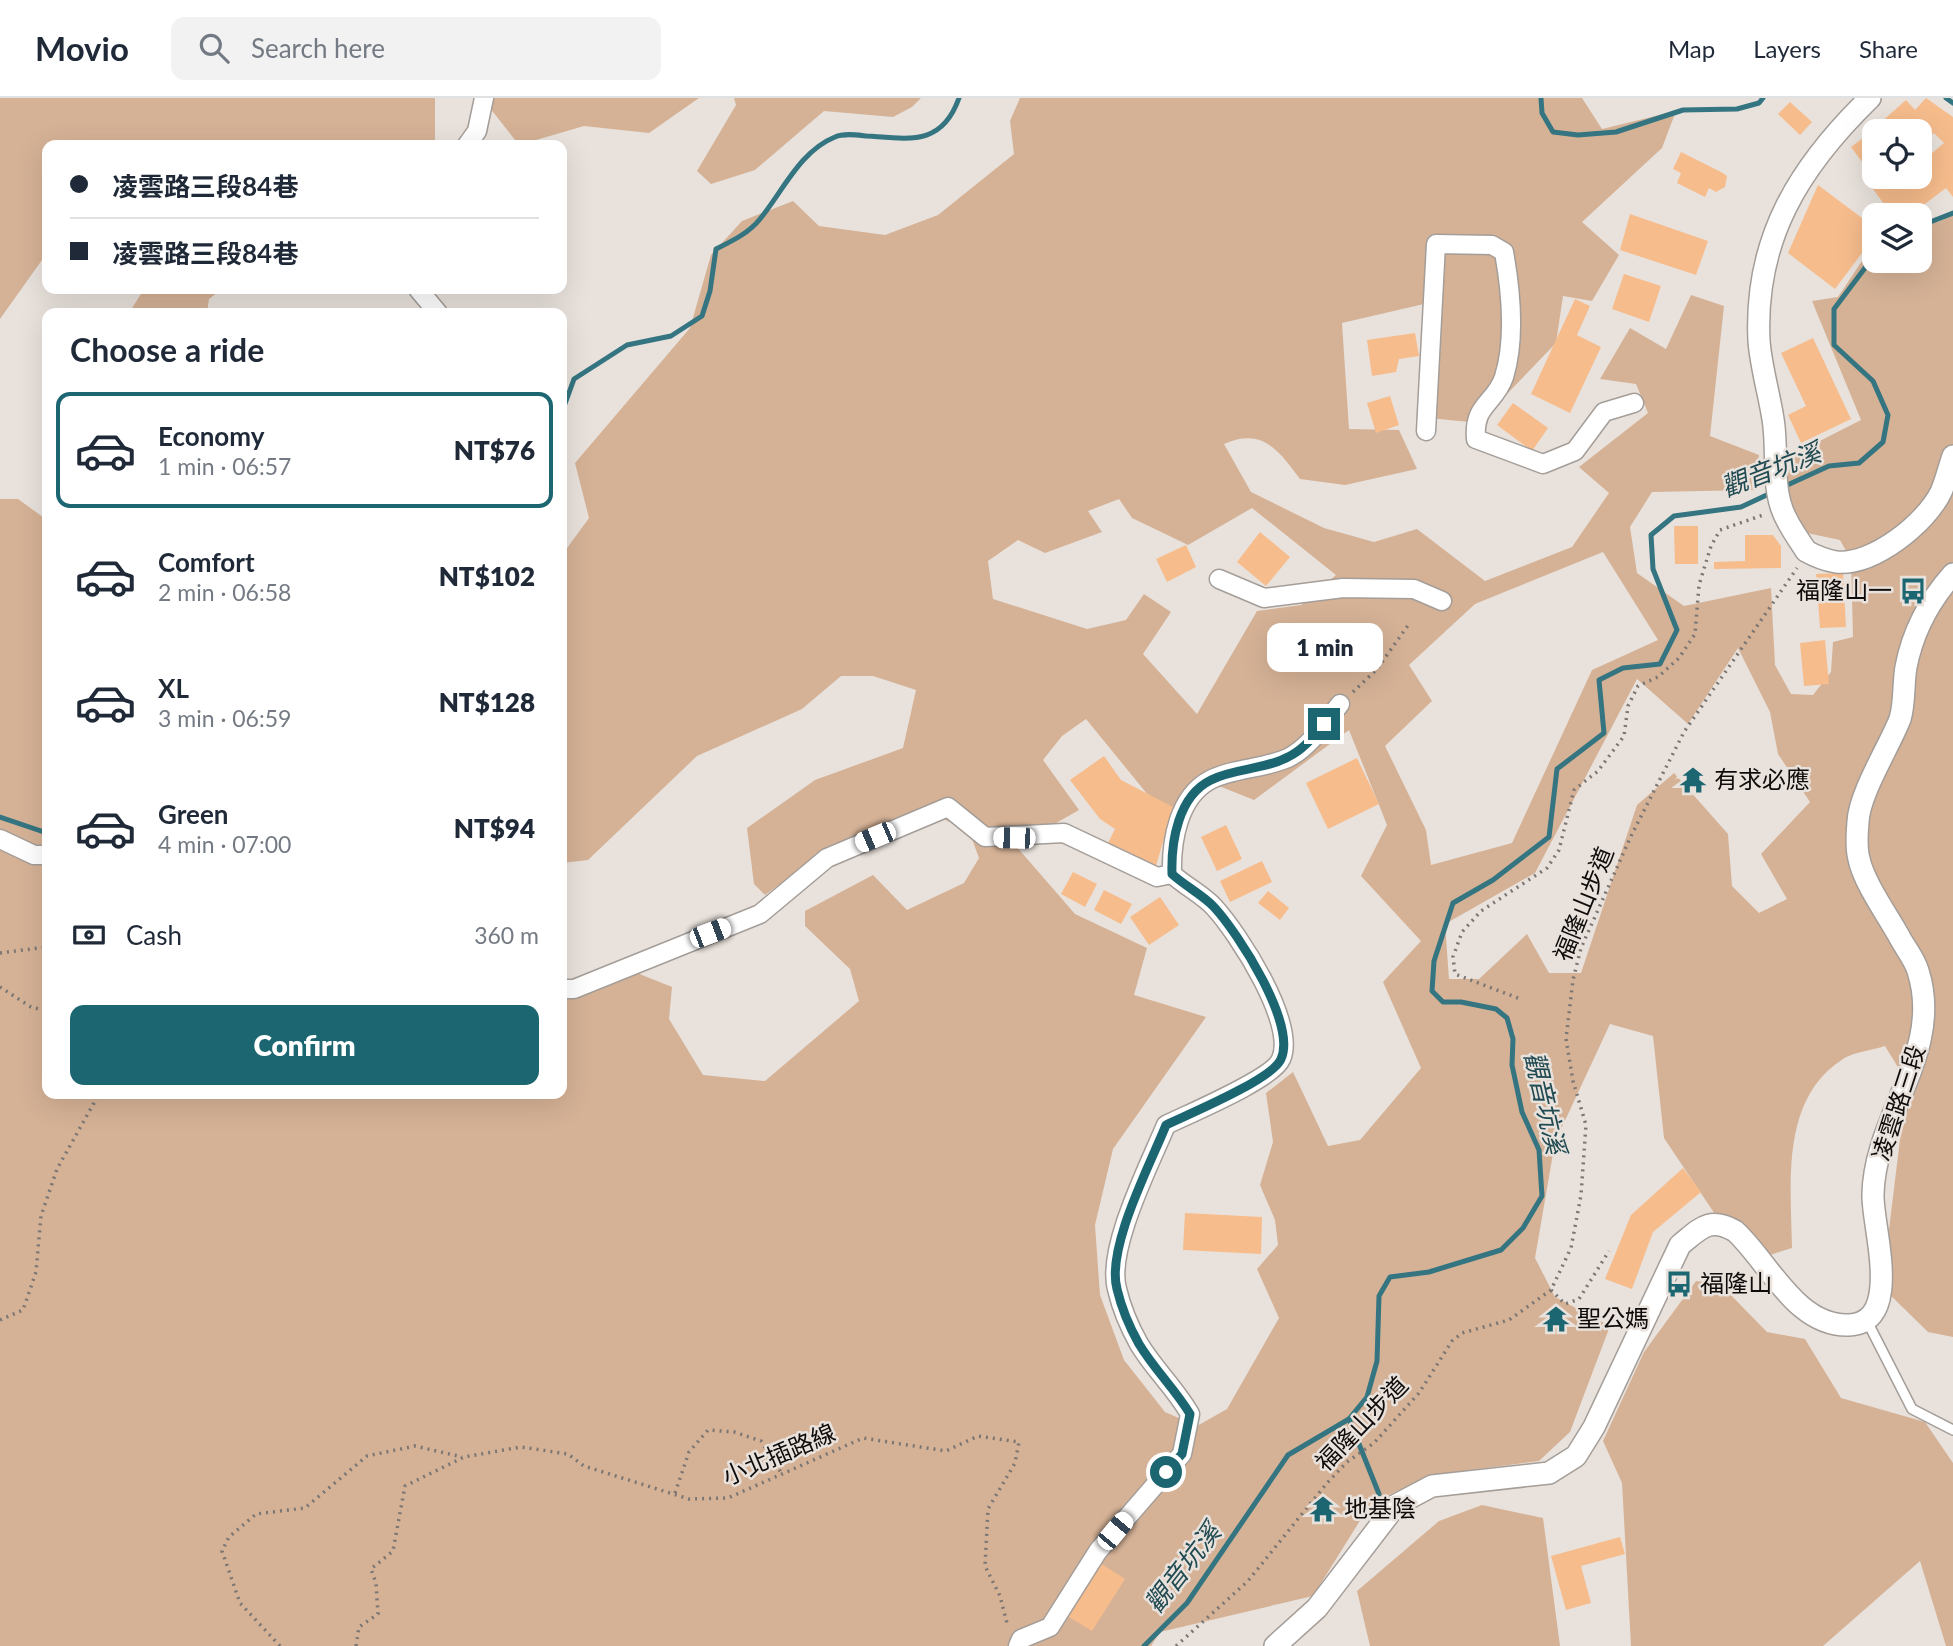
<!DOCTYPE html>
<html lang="en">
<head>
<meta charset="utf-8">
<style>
	:root { --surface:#fff; --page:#f2f2f3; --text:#1f2937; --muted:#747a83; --line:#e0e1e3; --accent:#1c6672 }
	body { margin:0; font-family:Lato,"Noto Sans TC",sans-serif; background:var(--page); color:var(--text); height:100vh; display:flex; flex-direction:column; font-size:26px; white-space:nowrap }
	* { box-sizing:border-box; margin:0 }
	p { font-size:23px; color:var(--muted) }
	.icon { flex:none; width:38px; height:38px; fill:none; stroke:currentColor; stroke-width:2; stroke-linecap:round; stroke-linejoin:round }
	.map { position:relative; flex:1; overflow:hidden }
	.sheet { position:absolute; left:42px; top:210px; width:525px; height:791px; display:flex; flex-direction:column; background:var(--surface); border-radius:14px; box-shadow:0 7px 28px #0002 }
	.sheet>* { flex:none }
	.hud { position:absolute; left:42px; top:42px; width:525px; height:154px; border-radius:14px; box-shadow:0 7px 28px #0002; display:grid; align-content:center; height:154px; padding:0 28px; background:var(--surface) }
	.tools { position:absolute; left:1862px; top:21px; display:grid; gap:14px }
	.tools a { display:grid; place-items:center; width:70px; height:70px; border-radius:14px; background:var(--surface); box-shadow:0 7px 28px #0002; font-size:35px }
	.end { position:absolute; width:32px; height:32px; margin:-16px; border:9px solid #1c6672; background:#fff; box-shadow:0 0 0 4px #fff }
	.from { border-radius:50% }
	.bubble { position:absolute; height:49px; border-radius:14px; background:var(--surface); box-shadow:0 7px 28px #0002; font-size:23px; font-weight:800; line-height:49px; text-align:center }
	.car { position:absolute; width:21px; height:42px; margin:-21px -10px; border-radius:9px; box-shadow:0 0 5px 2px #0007; background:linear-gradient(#fff 24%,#345 0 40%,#fff 0 76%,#345 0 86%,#fff 0) }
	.hud b { display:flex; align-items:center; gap:24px; height:66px; font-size:26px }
	.hud b+b { border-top:2px solid var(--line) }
	.hud i { width:18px; height:18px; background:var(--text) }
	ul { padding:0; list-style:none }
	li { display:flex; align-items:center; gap:21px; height:116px; margin:0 14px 10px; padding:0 14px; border:4px solid transparent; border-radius:14px }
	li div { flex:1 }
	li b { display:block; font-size:26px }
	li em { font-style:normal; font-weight:800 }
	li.active { border-color:var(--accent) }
	li>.icon { width:63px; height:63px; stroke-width:1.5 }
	h2 { padding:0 28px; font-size:32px; line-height:84px }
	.pay { display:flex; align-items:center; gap:18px; height:77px; padding:0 28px; font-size:26px }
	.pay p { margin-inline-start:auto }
	.primary-button { display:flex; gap:14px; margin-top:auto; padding:14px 28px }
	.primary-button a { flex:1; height:80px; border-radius:14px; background:var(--accent); color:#fff; font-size:28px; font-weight:800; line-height:80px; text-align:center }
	header { display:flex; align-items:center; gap:42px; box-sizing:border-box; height:98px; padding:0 35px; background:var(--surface); border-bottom:2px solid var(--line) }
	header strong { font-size:33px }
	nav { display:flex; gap:38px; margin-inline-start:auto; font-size:24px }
	.search { width:490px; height:63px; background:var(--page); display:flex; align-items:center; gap:18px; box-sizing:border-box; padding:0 24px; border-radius:14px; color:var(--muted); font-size:26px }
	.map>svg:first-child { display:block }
	.green { fill:#d5b296; fill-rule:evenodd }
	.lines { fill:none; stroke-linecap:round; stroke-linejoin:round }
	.stream { stroke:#347581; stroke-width:5 }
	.building { fill:#f6bc8c }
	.service-casing { stroke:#a49d98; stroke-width:12 }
	.minor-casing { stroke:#a49d98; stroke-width:21 }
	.tertiary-casing { stroke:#a49d98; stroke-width:24 }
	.path { stroke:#7b7673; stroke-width:3.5; stroke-dasharray:2 5; stroke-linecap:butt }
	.service { stroke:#fff; stroke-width:9 }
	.minor { stroke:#fff; stroke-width:18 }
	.tertiary { stroke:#fff; stroke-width:21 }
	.route { stroke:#1c6672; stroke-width:9 }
	.labels { text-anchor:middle; stroke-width:5; stroke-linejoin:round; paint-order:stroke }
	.poi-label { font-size:24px; fill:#0e0b0a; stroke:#e9e2dc; text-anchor:start }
	.street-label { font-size:24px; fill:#0e0b0a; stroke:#e9e2dc }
	.water-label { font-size:26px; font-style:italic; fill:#204a52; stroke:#e9e2dc }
</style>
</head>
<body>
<header>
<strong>Movio</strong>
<div class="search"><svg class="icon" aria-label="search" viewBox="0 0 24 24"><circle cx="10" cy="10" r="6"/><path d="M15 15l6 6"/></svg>Search here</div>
<nav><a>Map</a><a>Layers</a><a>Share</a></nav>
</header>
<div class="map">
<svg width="1953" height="1548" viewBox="0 0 1953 1548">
	<rect width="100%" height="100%" fill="#e9e2dc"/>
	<!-- green -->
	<g class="green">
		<polygon points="0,0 435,0 435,47 47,47 47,155 0,221"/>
		<polygon points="482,0 699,0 649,35 584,28 519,47"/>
		<polygon points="734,0 921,0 912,9 893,19 824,13 755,72 711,86 697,73 736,7"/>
		<path d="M1020,0H1582L1602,31L1676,13L1662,50L1582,124L1619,157L1592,203L1563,198L1556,245L1479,325L1419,319L1424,206L1342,225L1349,331L1399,332L1417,371L1345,387L1300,381C1279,353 1263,329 1224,346L1251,394L1324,430L1374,444L1417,431L1485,483L1572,449L1609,395L1579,369L1648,315L1636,286L1600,281L1630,230L1666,251L1691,197L1724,208L1710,338L1759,357L1754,392L1652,394L1630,429L1637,475L1684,508L1771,490L1775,567L1791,596L1813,597L1831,574L1833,544L1853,539L1851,462L1840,442L1802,434L1786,393L1785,368L1798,354L1861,322L1812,203L1838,199L1874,145V163H1920V125L1938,124L1953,117V1239L1928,1234L1882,1189L1907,984L1885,948C1873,952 1854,954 1843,961C1780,1001 1791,1086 1792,1150L1747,1164L1664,1040L1653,938L1610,926L1555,1044L1535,1160L1555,1199L1610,1228L1570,1334L1539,1363L1432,1377L1371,1405L1313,1498L1160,1534L1151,1548H0V401H18L47,422V996H562V893L627,871L672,889L669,921L703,977L765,983L859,903L850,871L805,828V813L873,777L907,812L964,785L979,760L969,733L941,720L802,770L765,797L754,786L747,730L815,682L903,650L916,592L873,578H841L802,611L697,658L588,762L562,765V457L589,420L575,365L690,230L711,157L742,123L793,103L819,128L885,137L938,117L1014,56L1010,23ZM1119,401L1132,420L1188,447L1252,410L1336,477L1301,507L1257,513L1197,616L1143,556L1171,514L1144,496L1126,522L1087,531L993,501L988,463L1018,442L1045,455L1102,434L1088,413ZM1603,454L1658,542L1592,572L1512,745L1431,767L1426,732L1385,648L1432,603L1409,567L1475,506ZM1738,550L1770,614L1778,656L1810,704L1761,756L1787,801L1759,815L1732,788L1728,736L1674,675L1637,707L1581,875H1549L1527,836L1479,881H1449L1445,826L1535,775L1637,581L1688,626ZM1086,621L1166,719L1209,684L1254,702L1349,632L1387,727L1361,778L1421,843L1383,884L1421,970L1360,1042L1328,1048L1293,974L1266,995L1273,1044L1260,1087L1275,1122L1278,1147L1257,1171L1279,1220L1227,1311L1197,1328L1165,1314L1124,1262L1100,1197L1095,1127L1113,1051L1206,919L1134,897L1147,850L1075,816L1016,748L1079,712L1043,662L1062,638Z"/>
		<polygon points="144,191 222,191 209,201 207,215 129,215"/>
		<polygon points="1696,1183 1720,1186 1767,1234 1805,1241 1841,1300 1925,1324 1953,1365 1953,1548 1946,1548 1920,1463 1823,1548 1631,1548 1622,1385 1603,1343 1644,1254"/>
		<polygon points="1482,1407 1543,1420 1560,1548 1370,1548 1357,1493 1439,1423"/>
	</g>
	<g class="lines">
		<!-- stream -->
		<g class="stream">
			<polyline points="1541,0 1542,15 1553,34 1578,37 1616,34 1683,12 1737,11 1759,5 1763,0"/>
			<polyline points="1946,0 1953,5"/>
			<polyline points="1920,128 1953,115"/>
			<path d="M562,314L574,281L627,247L671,238L702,218L710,193L716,151C732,143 749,135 760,121C783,93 800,53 835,39C844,35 857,37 867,38C910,41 942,48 959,0"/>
			<polyline points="1783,389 1829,368 1859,365 1883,344 1888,317 1873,283 1834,247 1834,211 1874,158"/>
			<polyline points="0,719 47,735"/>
			<polyline points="1349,1321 1379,1396"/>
			<polyline points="1144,1548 1187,1505 1288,1357 1349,1321 1367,1299 1377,1263 1379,1198 1390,1179 1429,1174 1501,1152 1523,1130 1542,1098 1539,1052 1522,1014 1512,967 1513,941 1507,920 1496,911 1461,904 1443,904 1432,893 1434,863 1453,805 1493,782 1549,739 1557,671 1604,635 1599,582 1623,570 1660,566 1677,532 1653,471 1651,437 1674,418 1741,409 1771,395"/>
		</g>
	</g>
	<!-- building -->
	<g class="building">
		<polygon points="1926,0 1953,19 1953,99 1946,90 1910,117 1904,110 1892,117 1870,87 1881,79 1920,79 1920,54 1925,61 1944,45 1934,35 1920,47 1920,33 1885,33 1879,26 1906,2 1915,12"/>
		<polygon points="1790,4 1812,24 1800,37 1778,16"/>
		<polygon points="1874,32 1874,80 1851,49"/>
		<polygon points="1681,54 1721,74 1727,78 1725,89 1716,94 1709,90 1705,99 1677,85 1681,75 1673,71"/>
		<polygon points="1818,87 1874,129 1874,139 1835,191 1788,155"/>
		<polygon points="1630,116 1708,143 1696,177 1620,152"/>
		<polygon points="1624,176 1661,188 1649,224 1612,211"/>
		<polygon points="1575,201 1590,208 1577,237 1601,249 1570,315 1531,296"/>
		<polygon points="1415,235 1419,258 1399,261 1396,274 1372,278 1367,242"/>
		<polygon points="1813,240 1851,321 1801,345 1788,317 1806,308 1781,255"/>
		<polygon points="1390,298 1399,327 1376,335 1367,305"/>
		<polygon points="1513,305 1548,330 1532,353 1497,327"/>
		<polygon points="1674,428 1698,428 1698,466 1675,466"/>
		<polygon points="1260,434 1290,459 1266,488 1237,464"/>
		<polygon points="1745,437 1773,437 1781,448 1781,470 1714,471 1714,464 1745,463"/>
		<polygon points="1186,447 1196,469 1167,484 1156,461"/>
		<polygon points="1843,475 1846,529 1820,530 1816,476"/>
		<polygon points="1825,542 1829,586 1804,588 1800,545"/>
		<polygon points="1104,658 1121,682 1173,709 1156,768 1108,745 1115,731 1100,721 1070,682"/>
		<polygon points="1357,660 1379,706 1328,731 1306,685"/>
		<polygon points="1226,727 1242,761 1217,773 1201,739"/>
		<polygon points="1262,763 1272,784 1230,804 1220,783"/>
		<polygon points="1073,774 1097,786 1085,809 1061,796"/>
		<polygon points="1104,792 1132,806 1121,826 1094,812"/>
		<polygon points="1268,793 1289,810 1280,822 1258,805"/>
		<polygon points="1160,799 1179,827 1149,847 1130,819"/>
		<polygon points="1683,1070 1701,1094 1653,1134 1632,1191 1605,1181 1631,1117"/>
		<polygon points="1185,1115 1262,1119 1261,1156 1183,1152"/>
		<polygon points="1620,1439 1625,1456 1581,1468 1591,1505 1566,1512 1551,1458"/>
		<polygon points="1100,1465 1125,1481 1092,1533 1067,1518"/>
	</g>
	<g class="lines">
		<!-- service casing -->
		<g class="service-casing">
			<polyline id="service" points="1867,1223 1912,1311 1953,1332"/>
		</g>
		<!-- minor casing -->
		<g class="minor-casing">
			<g id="minor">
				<polyline points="467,47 477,33 484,0"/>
				<polyline points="418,191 438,215"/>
				<path d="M1426,333L1436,146L1492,147L1504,154C1511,193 1516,240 1504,279C1495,306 1473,306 1476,341L1543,366L1575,353L1604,314L1634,305"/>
				<polyline points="1219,481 1264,500 1343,490 1414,491 1442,503"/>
				<polyline points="0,741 34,757 47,757"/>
				<path d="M1172,776C1171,744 1178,699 1210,682C1233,670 1263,671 1288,660C1310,649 1325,625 1340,606"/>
				<path d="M562,891H574L760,816L827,760L948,709L985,739L1064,735L1157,779L1172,776C1185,788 1203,797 1214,809C1238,835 1297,926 1281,961C1273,981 1188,1016 1166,1027C1150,1066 1106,1151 1117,1191C1121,1208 1130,1230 1139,1246C1154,1271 1175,1290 1190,1316L1182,1356L1098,1453L1050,1529L1021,1541L1018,1548"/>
			</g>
		</g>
		<!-- tertiary casing -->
		<g class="tertiary-casing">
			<g id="tertiary">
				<path d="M1870,0C1799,69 1754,141 1759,243C1761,269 1769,295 1773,321C1778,350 1772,384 1782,411C1787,426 1798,440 1806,453C1815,458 1825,462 1836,464C1873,468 1926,425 1941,394C1946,383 1949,369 1953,358"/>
				<path d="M1275,1548L1317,1510L1396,1407L1432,1388L1549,1375L1576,1358L1594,1329L1680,1147C1700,1131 1709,1118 1735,1133C1769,1164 1796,1229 1849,1227C1904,1225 1872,1128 1873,1097C1874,1018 1944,954 1918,873C1915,862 1906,851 1900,840C1888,818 1864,785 1859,761C1856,750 1857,735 1858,724C1859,696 1889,649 1900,621C1905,605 1903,586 1906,569C1913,533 1929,503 1953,476"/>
			</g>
		</g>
		<!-- path -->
		<g class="path">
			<polyline points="1353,594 1377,571 1409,526"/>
			<polyline points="0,855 47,849"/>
			<polyline points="0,889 31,909 47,913"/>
			<polyline points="1518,900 1455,876 1453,859 1462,834 1481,813 1547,770 1559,752 1574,692 1598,673 1624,638 1628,608 1638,588 1658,579 1679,560 1695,536 1699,487 1711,448 1720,432 1766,416"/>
			<polyline points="1551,1192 1565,1206 1579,1201 1609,1153"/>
			<polyline points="0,1222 23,1212 36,1174 41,1118 57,1071 99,996"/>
			<polyline points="675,1395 689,1354 708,1332 734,1334 761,1343 782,1376"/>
			<polyline points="280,1548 240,1505 222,1453 229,1439 256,1416 305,1410 367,1358 415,1348 462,1359"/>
			<polyline points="356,1548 359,1529 378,1516 376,1485 371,1471 393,1453 405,1388 464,1359 521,1349 568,1356 584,1368 689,1401 728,1400 863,1340 946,1353 978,1338 1019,1344 1015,1365 988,1411 985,1468 1000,1498 1008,1529"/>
			<polyline points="1176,1548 1248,1483 1327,1385 1347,1364 1374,1345 1419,1295 1452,1243 1462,1235 1509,1222 1551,1192 1571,1150 1581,1097 1586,1027 1573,983 1566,941 1573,882 1581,850 1631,738 1684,634 1797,470"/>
		</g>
		<!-- service -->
		<use href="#service" class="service"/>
		<!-- minor -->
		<use href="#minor" class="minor"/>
		<!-- tertiary -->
		<use href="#tertiary" class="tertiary"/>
	</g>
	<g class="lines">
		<!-- route -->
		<path class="route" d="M1166,1374L1182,1356L1190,1316C1175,1291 1154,1271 1139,1246C1130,1230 1121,1208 1117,1191C1106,1150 1150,1067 1166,1027C1189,1016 1273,981 1281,961C1297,926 1238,835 1214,809C1203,797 1185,788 1172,776C1171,744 1178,698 1211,682C1234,670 1264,672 1288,659C1303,652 1313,639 1324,626"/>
	</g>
	<!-- icons -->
	<defs>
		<g id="bus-bare" transform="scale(2.1)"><path d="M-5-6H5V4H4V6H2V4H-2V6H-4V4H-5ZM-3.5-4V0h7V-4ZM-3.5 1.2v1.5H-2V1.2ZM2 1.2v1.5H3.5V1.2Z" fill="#1c6672" stroke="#e9e2dc" stroke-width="2.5" paint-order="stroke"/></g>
		<g id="temple-bare" transform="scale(2.1)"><path d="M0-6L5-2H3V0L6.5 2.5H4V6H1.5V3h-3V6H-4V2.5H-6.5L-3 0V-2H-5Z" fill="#1c6672" stroke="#e9e2dc" stroke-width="2.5" paint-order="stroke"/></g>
	</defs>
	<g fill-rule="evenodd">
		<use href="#bus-bare" x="1913" y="493"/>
		<use href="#temple-bare" x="1693" y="682"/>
		<use href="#bus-bare" x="1679" y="1186"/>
		<use href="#temple-bare" x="1556" y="1221"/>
		<use href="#temple-bare" x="1323" y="1411"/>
	</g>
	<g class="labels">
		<!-- poi labels -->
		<g class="poi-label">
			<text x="1892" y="501" text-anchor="end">福隆山一</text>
			<text x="1714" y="690">有求必應</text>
			<text x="1700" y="1194">福隆山</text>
			<text x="1577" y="1229">聖公媽</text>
			<text x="1344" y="1419">地基陰</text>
		</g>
		<!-- street labels -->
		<g class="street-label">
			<text transform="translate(1584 806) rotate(-68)" y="8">福隆山步道</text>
			<text transform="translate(1899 1005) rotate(-72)" y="8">凌雲路三段</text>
			<text transform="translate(1362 1326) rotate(-46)" y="8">福隆山步道</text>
			<text transform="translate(779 1357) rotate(-23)" y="8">小北插路線</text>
		</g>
		<!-- water labels -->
		<g class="water-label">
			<text transform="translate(1771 372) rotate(-21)" y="9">觀音坑溪</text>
			<text transform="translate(1545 1005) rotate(77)" y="9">觀音坑溪</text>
			<text transform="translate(1183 1470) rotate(-52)" y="9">觀音坑溪</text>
		</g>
	</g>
</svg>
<div class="tools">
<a><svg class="icon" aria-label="locate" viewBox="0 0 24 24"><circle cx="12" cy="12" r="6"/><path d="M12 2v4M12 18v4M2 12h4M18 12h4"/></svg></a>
<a><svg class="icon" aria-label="layers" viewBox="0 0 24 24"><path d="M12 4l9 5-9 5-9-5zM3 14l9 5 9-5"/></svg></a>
</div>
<i class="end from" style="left:1166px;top:1374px"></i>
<i class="end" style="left:1324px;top:626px"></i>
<div class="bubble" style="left:1267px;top:525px;width:116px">1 min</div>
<i class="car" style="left:875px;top:739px;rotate:247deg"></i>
<i class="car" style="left:1014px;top:740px;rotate:271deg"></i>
<i class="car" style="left:710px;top:835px;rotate:69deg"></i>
<i class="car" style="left:1115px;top:1433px;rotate:40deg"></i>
<div class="hud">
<b><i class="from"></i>凌雲路三段84巷</b>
<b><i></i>凌雲路三段84巷</b>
</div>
<section class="sheet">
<h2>Choose a ride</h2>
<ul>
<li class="active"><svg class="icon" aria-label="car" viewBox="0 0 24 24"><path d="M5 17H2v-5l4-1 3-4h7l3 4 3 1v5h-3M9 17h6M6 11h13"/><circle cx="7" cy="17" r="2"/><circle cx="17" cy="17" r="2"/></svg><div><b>Economy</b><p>1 min · 06:57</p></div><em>NT$76</em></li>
<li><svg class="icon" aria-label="car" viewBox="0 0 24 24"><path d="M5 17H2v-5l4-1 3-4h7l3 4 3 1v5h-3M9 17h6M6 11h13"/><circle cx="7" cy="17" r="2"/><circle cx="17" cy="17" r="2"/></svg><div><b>Comfort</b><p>2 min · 06:58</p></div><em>NT$102</em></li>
<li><svg class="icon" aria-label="car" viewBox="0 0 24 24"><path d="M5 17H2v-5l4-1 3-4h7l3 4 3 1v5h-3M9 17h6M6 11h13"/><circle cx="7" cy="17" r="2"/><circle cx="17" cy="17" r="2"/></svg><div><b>XL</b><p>3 min · 06:59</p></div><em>NT$128</em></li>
<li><svg class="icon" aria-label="car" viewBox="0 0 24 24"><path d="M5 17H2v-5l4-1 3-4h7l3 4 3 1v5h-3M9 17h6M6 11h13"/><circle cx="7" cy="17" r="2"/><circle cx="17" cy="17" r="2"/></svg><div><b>Green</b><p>4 min · 07:00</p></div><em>NT$94</em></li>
</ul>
<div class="pay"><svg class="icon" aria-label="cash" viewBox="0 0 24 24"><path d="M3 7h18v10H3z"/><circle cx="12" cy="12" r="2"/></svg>Cash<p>360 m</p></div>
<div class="primary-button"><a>Confirm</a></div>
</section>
</div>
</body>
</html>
